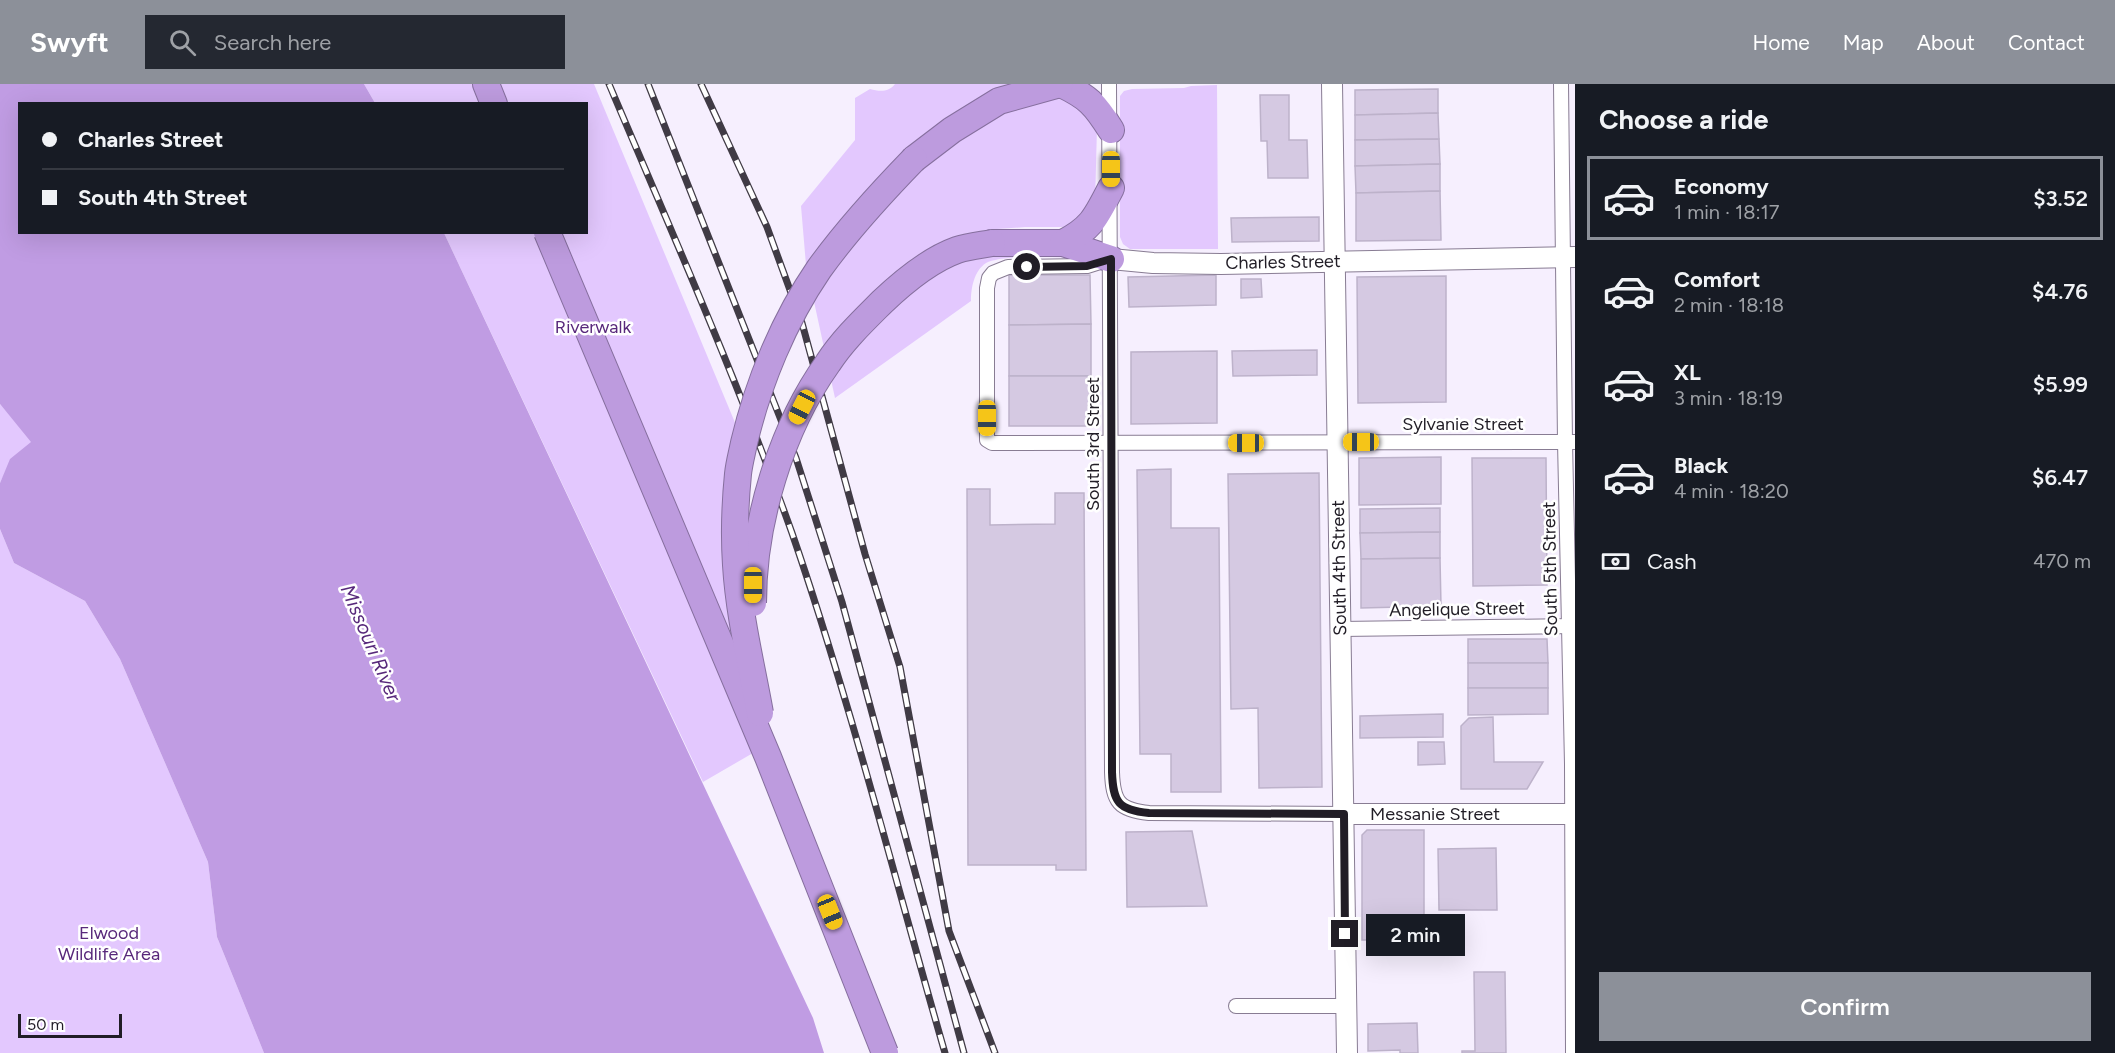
<!DOCTYPE html>
<html lang="en">
<head>
<meta charset="utf-8">
<style>
	:root { --surface:#171b24; --page:#242831; --text:#f1f3f6; --muted:#9ea1a6; --line:#363941; --accent:#8c9099 }
	body { margin:0; font-family:Figtree,sans-serif; background:var(--page); color:var(--text); height:100vh; display:flex; flex-direction:column; font-size:22px; white-space:nowrap }
	* { box-sizing:border-box; margin:0 }
	p { font-size:20px; color:var(--muted) }
	.icon { flex:none; width:33px; height:33px; fill:none; stroke:currentColor; stroke-width:2; stroke-linecap:round; stroke-linejoin:round }
	.map { position:relative; flex:1; overflow:hidden }
	.drawer { display:flex; flex-direction:column; background:var(--surface); width:540px }
	.drawer>* { flex:none }
	.top-card { position:absolute; left:18px; top:18px; width:570px; height:132px; border-radius:0px; box-shadow:0 6px 24px #0002; display:grid; align-content:center; height:132px; padding:0 24px; background:var(--surface) }
	.scale { position:absolute; left:18px; bottom:15px; width:104px; box-sizing:border-box; padding-left:6px; border:3px solid #211d26; border-top:0; font-size:16px; line-height:21px; white-space:nowrap; color:#211d26; -webkit-text-stroke:4px #fff; paint-order:stroke }
	.end { position:absolute; width:27px; height:27px; margin:-14px; border:8px solid #211d26; background:#fff; box-shadow:0 0 0 3px #fff }
	.from { border-radius:50% }
	.bubble { position:absolute; height:42px; border-radius:0px; background:var(--surface); box-shadow:0 6px 24px #0002; font-size:20px; font-weight:600; line-height:42px; text-align:center }
	.car { position:absolute; width:18px; height:36px; margin:-18px -9px; border-radius:8px; box-shadow:0 0 4px 2px #0007; background:linear-gradient(#f5c518 24%,#345 0 40%,#f5c518 0 76%,#345 0 86%,#f5c518 0) }
	.top-card b { display:flex; align-items:center; gap:21px; height:57px; font-size:22px }
	.top-card b+b { border-top:2px solid var(--line) }
	.top-card i { width:15px; height:15px; background:var(--text) }
	ul { padding:0; list-style:none }
	li { display:flex; align-items:center; gap:18px; height:84px; margin:0 12px 9px; padding:0 12px; border:3px solid transparent; border-radius:0px }
	li div { flex:1 }
	li b { display:block; font-size:22px }
	li em { font-style:normal; font-weight:600 }
	li.selected { border-color:var(--accent) }
	li>.icon { width:54px; height:54px; stroke-width:1.5 }
	h2 { padding:0 24px; font-size:27px; line-height:72px }
	.pay { display:flex; align-items:center; gap:15px; height:66px; padding:0 24px; font-size:22px }
	.pay p { margin-inline-start:auto }
	.button { display:flex; gap:12px; margin-top:auto; padding:12px 24px }
	.button a { flex:1; height:69px; border-radius:0px; background:var(--accent); color:#fff; font-size:24px; font-weight:600; line-height:69px; text-align:center }
	header { display:flex; align-items:center; gap:36px; box-sizing:border-box; height:84px; padding:0 30px; background:var(--accent); color:#fff }
	header strong { font-size:28px }
	nav { display:flex; gap:33px; margin-inline-start:auto; font-size:21px }
	.search { width:420px; height:54px; background:var(--page); display:flex; align-items:center; gap:15px; box-sizing:border-box; padding:0 21px; border-radius:0px; color:var(--muted); font-size:22px }
	main { display:flex; flex:1; min-height:0 }
	.map>svg:first-child { display:block }
	.green { fill:#e3c8fe }
	.water { fill:#c09ce3 }
	.building { fill:#d5c9e2; stroke:#bdb2ca; stroke-width:1.5 }
	.lines { fill:none; stroke-linecap:round; stroke-linejoin:round }
	.street-casing { stroke:#887c93; stroke-width:16 }
	.secondary-casing { stroke:#887c93; stroke-width:22 }
	.highway-casing { stroke:#866f9e; stroke-width:28 }
	.street { stroke:#fff; stroke-width:14 }
	.secondary { stroke:#fff; stroke-width:20 }
	.highway { stroke:#bd9bde; stroke-width:26 }
	.rail-casing { stroke:#403b45; stroke-width:7 }
	.rail { stroke:#fff; stroke-width:4.5; stroke-dasharray:14; stroke-linecap:butt }
	.highway-bridge-casing { stroke:#866f9e; stroke-width:28; stroke-linecap:butt }
	.highway-bridge { stroke:#bd9bde; stroke-width:26 }
	.route { stroke:#211d26; stroke-width:8 }
	.labels { text-anchor:middle; stroke-width:5; stroke-linejoin:round; paint-order:stroke }
	.street-label { font-size:18px; fill:#211d26; stroke:#fff }
	.park-label { font-size:18px; fill:#58287b; stroke:#fff }
	.water-label { font-size:20px; font-style:italic; fill:#57287b; stroke:#fff }
</style>
</head>
<body>
<header>
<strong>Swyft</strong>
<div class="search"><svg class="icon" aria-label="search" viewBox="0 0 24 24"><circle cx="10" cy="10" r="6"/><path d="M15 15l6 6"/></svg>Search here</div>
<nav><a>Home</a><a>Map</a><a>About</a><a>Contact</a></nav>
</header>
<main>
<div class="map">
<svg width="1575" height="969" viewBox="0 0 1575 969">
	<rect width="100%" height="100%" fill="#f6effe"/>
	<!-- green -->
	<g class="green">
		<polygon points="364,0 594,0 736,341 753,669 703,698 444,149 586,148 586,20 375,19"/>
		<path d="M895,0H1018C978,11 946,34 914,60L964,51L1002,28L1065,10L1097,43L1095,120L1076,140L1063,143H1025L997,145L970,152L1004,164L1090,174C1067,174 1004,169 986,179C974,187 971,204 971,217L835,314L806,181L801,122L855,56V14L870,5C880,8 889,8 895,0Z"/>
		<polygon points="1217,1 1218,165 1130,165 1123,160 1120,153 1120,12 1124,7 1132,5 1184,4 1191,2"/>
		<polygon points="0,320 32,358 11,375 0,399"/>
		<polygon points="0,445 14,479 85,517 120,575 208,778 217,853 264,969 0,969"/>
	</g>
	<!-- water -->
	<polygon class="water" points="0,0 364,0 375,19 20,20 20,148 444,149 813,934 824,969 264,969 217,853 208,778 120,575 85,517 14,479 0,445 0,399 10,375 31,358 0,320"/>
	<!-- building -->
	<g class="building">
		<polygon points="1438,5 1438,29 1355,31 1355,6"/>
		<polygon points="1260,11 1289,11 1289,56 1307,56 1308,94 1268,94 1267,57 1261,57"/>
		<polygon points="1438,29 1439,55 1355,56 1355,31"/>
		<polygon points="1439,55 1440,80 1355,82 1355,56"/>
		<polygon points="1440,80 1440,107 1356,109 1355,82"/>
		<polygon points="1440,107 1441,156 1356,157 1356,109"/>
		<polygon points="1319,133 1319,157 1232,158 1231,134"/>
		<polygon points="1009,191 1090,191 1091,240 1009,241"/>
		<polygon points="1216,191 1216,221 1129,223 1128,193"/>
		<polygon points="1446,192 1446,318 1358,319 1357,193"/>
		<polygon points="1241,195 1261,195 1262,213 1241,214"/>
		<polygon points="1091,240 1091,292 1009,292 1009,241"/>
		<polygon points="1317,266 1317,291 1233,292 1232,267"/>
		<polygon points="1217,267 1217,339 1131,340 1131,268"/>
		<rect x="1009" y="292" width="82" height="50"/>
		<polygon points="1441,373 1441,420 1359,421 1359,374"/>
		<polygon points="1472,374 1546,374 1547,501 1473,502"/>
		<polygon points="1171,385 1171,444 1219,444 1221,708 1171,708 1171,670 1140,670 1137,386"/>
		<polygon points="1319,389 1322,703 1259,704 1258,624 1231,625 1228,390"/>
		<polygon points="967,405 990,405 990,441 1055,440 1055,409 1084,409 1086,786 1056,786 1056,781 968,781"/>
		<polygon points="1440,424 1440,448 1360,449 1360,425"/>
		<polygon points="1440,448 1440,474 1361,475 1360,449"/>
		<polygon points="1440,474 1441,522 1361,524 1361,475"/>
		<polygon points="1468,555 1547,555 1548,579 1468,579"/>
		<rect x="1468" y="579" width="80" height="25"/>
		<polygon points="1468,604 1548,604 1548,630 1468,631"/>
		<polygon points="1443,630 1443,653 1360,654 1360,632"/>
		<polygon points="1493,633 1494,678 1543,678 1527,705 1461,705 1461,642 1469,634"/>
		<polygon points="1418,658 1444,658 1445,680 1418,681"/>
		<polygon points="1367,746 1424,746 1424,856 1362,856 1362,751"/>
		<polygon points="1192,747 1207,822 1127,823 1126,748"/>
		<polygon points="1496,764 1497,826 1439,826 1438,765"/>
		<polygon points="1474,888 1505,888 1506,969 1462,969 1462,967 1475,967"/>
		<polygon points="1417,939 1418,969 1400,969 1400,966 1368,967 1368,940"/>
	</g>
	<g class="lines">
		<!-- street casing -->
		<g class="street-casing">
			<g id="street">
				<path d="M1109,0L1112,688C1113,718 1119,726 1149,729L1344,730"/>
				<polyline points="1561,0 1565,358 1572,680 1573,969"/>
				<polyline points="1106,176 1087,182 1008,183 993,189 989,194 987,204 987,356 992,359 1575,358"/>
				<polyline points="1340,545 1575,542"/>
				<polyline points="1236,922 1346,922"/>
			</g>
		</g>
		<!-- secondary casing -->
		<g class="secondary-casing">
			<g id="secondary">
				<polyline points="1332,0 1347,969"/>
				<polyline points="1111,175 1153,179 1221,180 1575,173"/>
				<polyline points="1344,730 1575,730"/>
			</g>
		</g>
		<!-- highway casing -->
		<g class="highway-casing">
			<g id="highway">
				<polyline points="486,0 494,20"/>
				<path d="M1061,0C1088,13 1095,20 1111,46"/>
				<polyline points="914,75 952,46 999,17 1060,0"/>
				<polyline points="992,159 1063,159 1111,175"/>
				<path d="M1063,159C1092,144 1096,133 1111,104"/>
			</g>
		</g>
		<!-- street -->
		<use href="#street" class="street"/>
		<!-- secondary -->
		<use href="#secondary" class="secondary"/>
		<!-- highway -->
		<use href="#highway" class="highway"/>
		<!-- rail casing -->
		<g class="rail-casing">
			<g id="rail">
				<path d="M609,0C672,149 738,297 792,449C851,620 895,796 945,969"/>
				<polyline points="648,0 796,374 842,518 964,969"/>
				<polyline points="701,0 767,143 802,239 865,470 900,583 949,847 995,969"/>
			</g>
		</g>
		<!-- rail -->
		<use href="#rail" class="rail"/>
		<!-- highway-bridge casing -->
		<g class="highway-bridge-casing">
			<g id="highway-bridge">
				<polyline points="547,148 768,673 885,969"/>
				<path d="M753,519C753,438 781,345 828,279C843,256 863,237 882,218C903,198 929,176 957,166C968,162 981,161 992,159"/>
				<path d="M760,629C751,579 739,531 736,481C734,451 735,420 738,390C739,380 742,369 744,359C758,299 784,236 819,185C847,146 880,110 914,75"/>
			</g>
		</g>
		<!-- highway-bridge -->
		<use href="#highway-bridge" class="highway-bridge"/>
	</g>
	<g class="lines">
		<!-- route -->
		<path class="route" d="M1027,183L1087,182L1111,175L1112,688C1113,718 1118,726 1149,729L1344,730L1345,850"/>
	</g>
	<g class="labels">
		<!-- street labels -->
		<g class="street-label">
			<text transform="translate(1283 178) rotate(-1)" y="6">Charles Street</text>
			<text x="1463" y="346">Sylvanie Street</text>
			<text transform="translate(1093 360) rotate(-90)" y="6">South 3rd Street</text>
			<text transform="translate(1339 484) rotate(-91)" y="6">South 4th Street</text>
			<text transform="translate(1550 485) rotate(-91)" y="6">South 5th Street</text>
			<text transform="translate(1457 525) rotate(-1)" y="6">Angelique Street</text>
			<text x="1435" y="736">Messanie Street</text>
		</g>
		<!-- park labels -->
		<g class="park-label">
			<text x="593" y="249">Riverwalk</text>
			<text x="109" y="855">Elwood<tspan x="109" dy="21">Wildlife Area</tspan></text>
		</g>
		<!-- water labels -->
		<g class="water-label">
			<text transform="translate(371 559) rotate(67)" y="7">Missouri River</text>
		</g>
	</g>
</svg>
<div class="scale">50 m</div>
<i class="end from" style="left:1027px;top:183px"></i>
<i class="end" style="left:1345px;top:850px"></i>
<div class="bubble" style="left:1366px;top:830px;width:99px">2 min</div>
<i class="car" style="left:1111px;top:85px;rotate:180deg"></i>
<i class="car" style="left:802px;top:323px;rotate:207deg"></i>
<i class="car" style="left:987px;top:334px;rotate:180deg"></i>
<i class="car" style="left:1361px;top:358px;rotate:270deg"></i>
<i class="car" style="left:1246px;top:359px;rotate:270deg"></i>
<i class="car" style="left:753px;top:501px;rotate:180deg"></i>
<i class="car" style="left:830px;top:828px;rotate:158deg"></i>
<div class="top-card">
<b><i class="from"></i>Charles Street</b>
<b><i></i>South 4th Street</b>
</div>
</div>
<section class="drawer">
<h2>Choose a ride</h2>
<ul>
<li class="selected"><svg class="icon" aria-label="car" viewBox="0 0 24 24"><path d="M5 17H2v-5l4-1 3-4h7l3 4 3 1v5h-3M9 17h6M6 11h13"/><circle cx="7" cy="17" r="2"/><circle cx="17" cy="17" r="2"/></svg><div><b>Economy</b><p>1 min · 18:17</p></div><em>$3.52</em></li>
<li><svg class="icon" aria-label="car" viewBox="0 0 24 24"><path d="M5 17H2v-5l4-1 3-4h7l3 4 3 1v5h-3M9 17h6M6 11h13"/><circle cx="7" cy="17" r="2"/><circle cx="17" cy="17" r="2"/></svg><div><b>Comfort</b><p>2 min · 18:18</p></div><em>$4.76</em></li>
<li><svg class="icon" aria-label="car" viewBox="0 0 24 24"><path d="M5 17H2v-5l4-1 3-4h7l3 4 3 1v5h-3M9 17h6M6 11h13"/><circle cx="7" cy="17" r="2"/><circle cx="17" cy="17" r="2"/></svg><div><b>XL</b><p>3 min · 18:19</p></div><em>$5.99</em></li>
<li><svg class="icon" aria-label="car" viewBox="0 0 24 24"><path d="M5 17H2v-5l4-1 3-4h7l3 4 3 1v5h-3M9 17h6M6 11h13"/><circle cx="7" cy="17" r="2"/><circle cx="17" cy="17" r="2"/></svg><div><b>Black</b><p>4 min · 18:20</p></div><em>$6.47</em></li>
</ul>
<div class="pay"><svg class="icon" aria-label="cash" viewBox="0 0 24 24"><path d="M3 7h18v10H3z"/><circle cx="12" cy="12" r="2"/></svg>Cash<p>470 m</p></div>
<div class="button"><a>Confirm</a></div>
</section>
</main>
</body>
</html>
